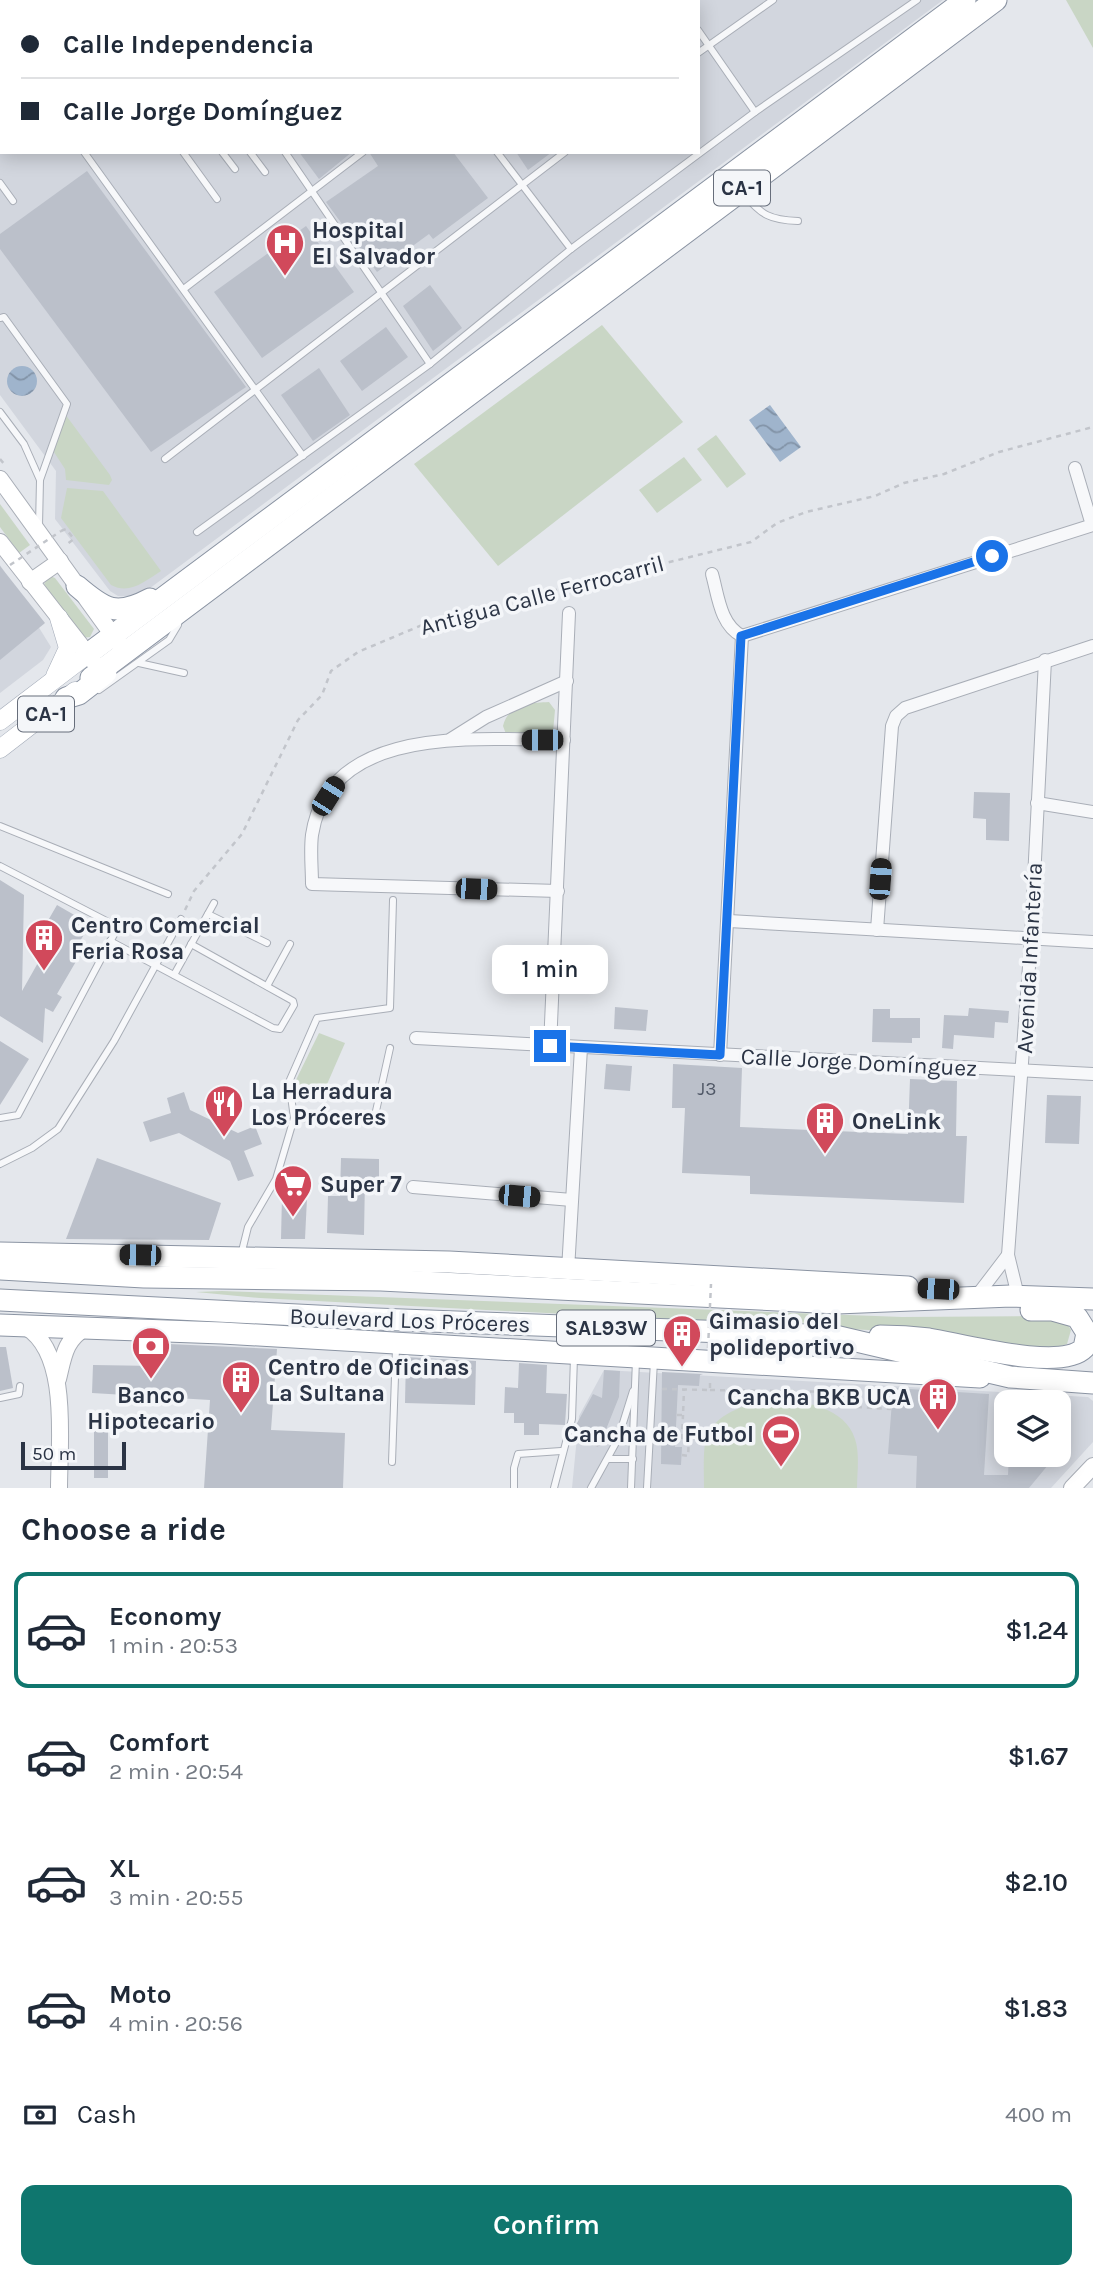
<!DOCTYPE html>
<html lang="en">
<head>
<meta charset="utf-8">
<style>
	:root { --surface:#fff; --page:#f2f2f3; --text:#1f2937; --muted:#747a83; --line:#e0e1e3; --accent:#0f766e }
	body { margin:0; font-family:Karla,sans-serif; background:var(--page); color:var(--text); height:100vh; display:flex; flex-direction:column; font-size:26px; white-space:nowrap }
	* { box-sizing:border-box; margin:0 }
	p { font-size:23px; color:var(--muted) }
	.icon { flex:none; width:38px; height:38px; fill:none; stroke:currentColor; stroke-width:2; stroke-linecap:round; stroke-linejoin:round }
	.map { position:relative; height:1488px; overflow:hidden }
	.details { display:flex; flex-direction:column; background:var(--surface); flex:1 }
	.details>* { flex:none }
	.hud { position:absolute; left:0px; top:0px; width:700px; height:154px; box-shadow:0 4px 18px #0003; display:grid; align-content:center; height:154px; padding:0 21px; background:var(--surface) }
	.tools { position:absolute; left:994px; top:1390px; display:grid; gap:14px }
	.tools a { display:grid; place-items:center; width:77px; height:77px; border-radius:14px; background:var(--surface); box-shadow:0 4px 18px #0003; font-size:35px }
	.scale { position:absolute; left:21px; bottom:18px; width:105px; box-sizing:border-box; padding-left:7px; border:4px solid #2b3445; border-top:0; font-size:19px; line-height:24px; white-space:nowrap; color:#2b3445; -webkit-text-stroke:5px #f4f6f9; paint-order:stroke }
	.end { position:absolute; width:32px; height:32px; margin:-16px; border:9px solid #1a73e8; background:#fff; box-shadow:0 0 0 4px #fff }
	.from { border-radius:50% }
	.bubble { position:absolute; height:49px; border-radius:14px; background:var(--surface); box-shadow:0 4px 18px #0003; font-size:23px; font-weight:600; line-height:49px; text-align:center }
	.car { position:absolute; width:21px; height:42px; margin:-21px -10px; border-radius:9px; box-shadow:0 0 5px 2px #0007; background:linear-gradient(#222 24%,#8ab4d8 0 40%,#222 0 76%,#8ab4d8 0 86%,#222 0) }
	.hud b { display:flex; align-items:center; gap:24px; height:66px; font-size:26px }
	.hud b+b { border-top:2px solid var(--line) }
	.hud i { width:18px; height:18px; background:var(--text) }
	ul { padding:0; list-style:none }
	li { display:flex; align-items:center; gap:21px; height:116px; margin:0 14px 10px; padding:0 7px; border:4px solid transparent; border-radius:14px }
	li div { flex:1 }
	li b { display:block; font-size:26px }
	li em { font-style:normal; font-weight:600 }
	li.selected { border-color:var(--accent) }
	li>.icon { width:63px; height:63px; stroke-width:1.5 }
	h2 { padding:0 21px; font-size:32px; line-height:84px }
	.pay { display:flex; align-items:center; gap:18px; height:77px; padding:0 21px; font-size:26px }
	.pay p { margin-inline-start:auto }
	.button { display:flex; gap:14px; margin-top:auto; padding:14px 21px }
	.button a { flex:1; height:80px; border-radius:14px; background:var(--accent); color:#fff; font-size:28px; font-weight:600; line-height:80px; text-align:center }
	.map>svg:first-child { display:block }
	.built { fill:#d2d6de; fill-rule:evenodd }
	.green { fill:#c9d6c5 }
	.water { fill:url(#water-waves) }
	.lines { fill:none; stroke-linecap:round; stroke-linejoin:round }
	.river { stroke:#9fb4cc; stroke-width:26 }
	.building { fill:#bbc0ca }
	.lane-casing { stroke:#a9aeb7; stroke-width:8 }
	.street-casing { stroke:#a9aeb7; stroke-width:14 }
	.secondary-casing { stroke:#a9aeb7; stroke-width:18 }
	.primary-casing { stroke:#a3abb8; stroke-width:19 }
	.highway-casing { stroke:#8b94a3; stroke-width:23 }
	.path { stroke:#c2c5cb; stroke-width:2.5; stroke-dasharray:5 5; stroke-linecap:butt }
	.lane { stroke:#f7f8fa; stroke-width:6 }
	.street { stroke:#f7f8fa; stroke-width:12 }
	.secondary { stroke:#fff; stroke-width:16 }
	.primary { stroke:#fff; stroke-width:18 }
	.highway { stroke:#fff; stroke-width:21 }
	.path-bridge { stroke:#c2c5cb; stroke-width:2.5; stroke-dasharray:5 5; stroke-linecap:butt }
	.route { stroke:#1a73e8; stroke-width:9 }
	.labels { text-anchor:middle; stroke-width:7; stroke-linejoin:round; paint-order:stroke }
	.number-label { font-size:19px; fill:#4f5766 }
	.shield { fill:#f4f6f9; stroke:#676e7b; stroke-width:2 }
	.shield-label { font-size:21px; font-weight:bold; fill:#2b3445 }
	.poi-label { font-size:23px; font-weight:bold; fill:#2b3445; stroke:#f4f6f9; text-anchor:start }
	.street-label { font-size:23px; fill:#2b3445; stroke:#f4f6f9 }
</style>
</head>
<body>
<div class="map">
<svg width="1093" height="1488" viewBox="0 0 1093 1488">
	<defs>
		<pattern id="water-waves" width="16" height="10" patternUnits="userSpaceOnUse" patternTransform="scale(1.75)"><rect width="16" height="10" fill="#9fb4cc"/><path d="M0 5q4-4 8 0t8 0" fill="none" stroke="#8293a7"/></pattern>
	</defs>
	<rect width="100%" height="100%" fill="#e4e7ec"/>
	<!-- built -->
	<g class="built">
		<polygon points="303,0 943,0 138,597 118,596 110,591 55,519 56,471 0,395 0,68 2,152 698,152 698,2 300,2"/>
		<polygon points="0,565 51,647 43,660 0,693"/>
		<path d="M604,1370L1088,1397L1093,1401V1442L1051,1488H572L579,1416ZM1006,1402H1059V1454H1006Z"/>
	</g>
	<!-- green -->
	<g class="green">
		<polygon points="1066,0 1093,0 1093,48"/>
		<polygon points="602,325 683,422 498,566 414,464"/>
		<polygon points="65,414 110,475 112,480 109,485 66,480 65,469 52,449"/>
		<polygon points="716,435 746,474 727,488 697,449"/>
		<polygon points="684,457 702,480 657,513 639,490"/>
		<path d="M67,488L103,491L161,571C145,581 130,595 111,585L61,518Z"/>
		<polygon points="0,504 30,545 19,553 0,527"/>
		<polygon points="50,576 55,578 94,629 90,637 82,638 44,584"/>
		<path d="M549,702L555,710L553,732L546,736L506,734L503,726C508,704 530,703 549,702Z"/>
		<polygon points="319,1033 345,1043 321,1098 294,1084"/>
		<polygon points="222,1291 902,1317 1042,1316 1068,1325 1071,1330 1067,1344 1048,1350 907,1332 260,1298 196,1292"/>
		<path d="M776,1400C803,1400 846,1408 855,1439C860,1454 857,1473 857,1488H704C704,1474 703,1458 705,1443C710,1413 751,1402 776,1400Z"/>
	</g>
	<!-- water -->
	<g class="water">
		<circle cx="22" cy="381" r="15"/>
		<polygon points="770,405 801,447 780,462 749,420"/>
	</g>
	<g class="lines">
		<!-- river -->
		<g class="river">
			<polyline points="208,2 215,0"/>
			<polyline points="0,51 2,50"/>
		</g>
	</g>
	<!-- building -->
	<g class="building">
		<polygon points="299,152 352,152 319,179"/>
		<polygon points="369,152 453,152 488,198 433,239 429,234 377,272 326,202 378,166"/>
		<polygon points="516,152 552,152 528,170"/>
		<polygon points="87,171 246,387 151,452 0,249 0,234"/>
		<polygon points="306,226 354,292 262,358 214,292"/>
		<polygon points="430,285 462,328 433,351 403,306"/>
		<polygon points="386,327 408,357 362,391 340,361"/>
		<polygon points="319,368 350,415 313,441 281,395"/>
		<polygon points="0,566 45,623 0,660"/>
		<polygon points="974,792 1010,793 1009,841 986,840 986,819 973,818"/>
		<polygon points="0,880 24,895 22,991 52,938 48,936 52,928 46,924 57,905 90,924 79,943 85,946 57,994 62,997 53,1012 45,1008 43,1043 0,1016"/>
		<polygon points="615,1007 648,1010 646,1031 614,1029"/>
		<polygon points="969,1008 1009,1011 1008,1023 995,1022 994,1038 954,1035 953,1049 942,1048 944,1015 968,1016"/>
		<polygon points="873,1009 890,1009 890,1018 920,1018 920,1038 912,1038 912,1043 872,1042"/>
		<polygon points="0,1041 29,1059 0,1105"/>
		<polygon points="606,1064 632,1066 630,1091 604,1089"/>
		<polygon points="673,1064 742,1068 740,1127 908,1134 910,1079 957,1081 956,1136 967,1136 964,1203 750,1194 750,1176 682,1173 685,1108 672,1108"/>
		<polygon points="184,1092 190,1110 238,1133 255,1126 262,1144 244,1151 254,1176 238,1181 230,1161 179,1133 150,1142 143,1122 171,1113 167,1098"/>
		<polygon points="1047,1095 1081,1096 1079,1144 1045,1143"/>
		<polygon points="97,1158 221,1203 209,1240 66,1239"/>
		<polygon points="341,1158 379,1159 379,1178 365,1177 364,1235 327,1233 328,1196 340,1196"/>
		<polygon points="282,1196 307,1198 305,1239 281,1239"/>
		<polygon points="169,1344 277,1349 271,1430 345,1433 343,1488 204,1488 210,1400 92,1393 93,1365 157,1366"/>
		<polygon points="0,1347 6,1347 13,1388 0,1391"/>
		<polygon points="406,1357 476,1361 475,1405 405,1403"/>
		<polygon points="519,1363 547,1365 546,1393 567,1394 565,1425 539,1424 539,1435 524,1435 524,1423 514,1423 514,1413 504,1413 505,1387 518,1388"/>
		<polygon points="604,1370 620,1371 619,1397 603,1437 576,1425 593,1394 602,1398"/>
		<polygon points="662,1372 703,1374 700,1375 699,1386 678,1385 675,1447 682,1447 681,1465 661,1464"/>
		<polygon points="893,1388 989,1394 984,1475 1008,1475 1009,1454 1047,1454 1053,1459 1029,1488 916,1488 917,1456 888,1454"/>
		<rect x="94" y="1427" width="14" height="51"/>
	</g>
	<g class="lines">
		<!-- lane casing -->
		<g class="lane-casing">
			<g id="lane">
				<polyline points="675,0 676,2"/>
				<polyline points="349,2 351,0"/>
				<polyline points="569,2 571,0"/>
				<polyline points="698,30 755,112"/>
				<polyline points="698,53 773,0"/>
				<polyline points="0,107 2,106"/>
				<polyline points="84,152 303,456"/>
				<polyline points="183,152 217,199"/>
				<polyline points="222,152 235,169"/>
				<polyline points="250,152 265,172"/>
				<polyline points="285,152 430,364"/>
				<polyline points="497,152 571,249"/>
				<polyline points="0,183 13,201"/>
				<path d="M744,194C761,215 770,220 798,221"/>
				<polyline points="185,288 363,152"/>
				<polyline points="0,318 4,317 67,404 40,480"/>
				<polyline points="0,412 24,444 40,480 39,526"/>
				<polyline points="165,459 565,152"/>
				<polyline points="197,532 430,364 571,249 755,112 917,0"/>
				<polyline points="139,663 184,673"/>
				<polyline points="99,690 169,640 178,625 179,618"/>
				<polyline points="0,826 168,894"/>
				<polyline points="0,866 118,927 18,1115 0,1118"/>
				<polyline points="208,914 267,943"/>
				<polyline points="110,941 273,1028 280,1029 294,1005 293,1001 191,944"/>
				<polyline points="174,975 214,903"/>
				<polyline points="267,986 290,944"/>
				<polyline points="294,1118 289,1082 317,1018 390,1008 393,900"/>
				<polyline points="0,1164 32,1148 58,1129 114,1041 181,919"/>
				<polyline points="241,1255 248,1227 276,1179 294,1118 374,1120 390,1048"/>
				<polyline points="0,1398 19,1394 20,1386"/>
				<polyline points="608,1459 633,1459"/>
				<polyline points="392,1462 396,1348"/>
				<polyline points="514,1488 514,1468 518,1454 561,1451"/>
				<polyline points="554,1488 572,1419 574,1357"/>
				<polyline points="591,1488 618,1439 633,1391"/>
				<polyline points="631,1488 636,1360"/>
				<polyline points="647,1488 654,1361"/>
			</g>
		</g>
		<!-- street casing -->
		<g class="street-casing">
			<g id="street">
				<polyline points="1075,468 1092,525"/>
				<path d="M712,574C718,595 720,625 742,636"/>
				<polyline points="742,636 1093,525"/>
				<polyline points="451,739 486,717 567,681"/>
				<polyline points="1037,803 1093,812"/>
				<path d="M558,891L312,884C312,868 310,851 312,835C329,722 482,740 564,740"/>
				<polyline points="729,921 1093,942"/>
				<polyline points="877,930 892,726 896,716 905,708 1093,646"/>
				<polyline points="416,1038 1093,1074"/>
				<polyline points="550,1046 569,613"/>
				<polyline points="720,1055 742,636"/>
				<polyline points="413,1187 572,1200"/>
				<polyline points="568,1270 581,1048"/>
				<polyline points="979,1293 1008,1255"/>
				<polyline points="1018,1296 1008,1255 1031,939 1045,660"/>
			</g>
		</g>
		<!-- secondary casing -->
		<g class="secondary-casing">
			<g id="secondary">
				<polyline points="0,479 120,645"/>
				<polyline points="0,542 93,661"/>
				<polyline points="30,582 60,561"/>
				<path d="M26,1327C70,1353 59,1443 59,1488"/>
				<path d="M58,1379C63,1359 65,1338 86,1328"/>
				<polyline points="1072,1488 1093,1466"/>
			</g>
		</g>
		<!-- primary casing -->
		<g class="primary-casing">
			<g id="primary">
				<polyline points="55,676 68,648 59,618"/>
				<polyline points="0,721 88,654"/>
				<polyline points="0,749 75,691"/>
			</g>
		</g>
		<!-- highway casing -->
		<g class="highway-casing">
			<g id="highway">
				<path d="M77,586C105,610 116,617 150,599"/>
				<polyline points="88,654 965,0"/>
				<polyline points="91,678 996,0"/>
				<polyline points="66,698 79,694 106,673"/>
				<polyline points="0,1253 449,1262 908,1287"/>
				<polyline points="0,1269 144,1277 381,1280 837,1303 1011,1296 1093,1299"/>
				<polyline points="0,1300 376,1319 835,1336 1010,1377 1093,1383"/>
				<polyline points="0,1325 222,1333 980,1377"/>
				<path d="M880,1336C897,1336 913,1337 929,1339C961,1344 1061,1372 1084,1348L1087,1333L1077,1317L1052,1310H1031"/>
			</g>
		</g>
		<!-- path -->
		<g class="path">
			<polyline points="0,459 5,465"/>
			<polyline points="61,531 66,529 74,539 66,545"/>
			<polyline points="185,910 194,891 242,834 298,720 322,695 331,671 358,652 434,620 751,542 777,523 806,512 875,496 904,483 944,474 999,452 1093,427"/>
			<polyline points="662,1389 710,1390 710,1378"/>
			<polyline points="710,1390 854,1392 856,1407 891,1409"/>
			<polyline points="677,1415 683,1415 684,1390"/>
			<polyline points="589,1431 585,1441 602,1447"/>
			<polyline points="682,1455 688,1456 689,1440 682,1440 683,1415"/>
		</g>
		<!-- lane -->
		<use href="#lane" class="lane"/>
		<!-- street -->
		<use href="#street" class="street"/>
		<!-- secondary -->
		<use href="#secondary" class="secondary"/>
		<!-- primary -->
		<use href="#primary" class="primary"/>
		<!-- highway -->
		<use href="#highway" class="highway"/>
		<!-- path-bridge -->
		<g class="path-bridge">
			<polyline points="10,565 61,531"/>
			<polyline points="708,1348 711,1284"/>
		</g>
	</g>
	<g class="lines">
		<!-- route -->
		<polyline class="route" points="550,1046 720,1055 741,636 992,556"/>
	</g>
	<!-- icons -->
	<defs>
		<g id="hospital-pin" transform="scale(2.0125)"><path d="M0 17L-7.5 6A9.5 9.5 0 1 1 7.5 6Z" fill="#d1495b" stroke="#f4f6f9"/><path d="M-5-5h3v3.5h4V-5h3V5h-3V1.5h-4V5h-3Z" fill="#fff"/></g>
		<g id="building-pin" transform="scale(2.0125)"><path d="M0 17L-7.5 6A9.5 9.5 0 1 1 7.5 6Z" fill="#d1495b" stroke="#f4f6f9"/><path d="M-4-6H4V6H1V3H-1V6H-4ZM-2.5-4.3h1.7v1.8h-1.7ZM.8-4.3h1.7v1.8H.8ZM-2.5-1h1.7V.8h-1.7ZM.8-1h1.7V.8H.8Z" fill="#fff"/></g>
		<g id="restaurant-pin" transform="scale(2.0125)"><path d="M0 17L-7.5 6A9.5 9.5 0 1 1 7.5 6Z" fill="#d1495b" stroke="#f4f6f9"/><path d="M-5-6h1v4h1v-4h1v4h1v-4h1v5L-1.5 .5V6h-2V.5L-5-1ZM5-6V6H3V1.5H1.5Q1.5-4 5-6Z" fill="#fff"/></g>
		<g id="supermarket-pin" transform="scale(2.0125)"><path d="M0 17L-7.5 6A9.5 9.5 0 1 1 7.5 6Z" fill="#d1495b" stroke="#f4f6f9"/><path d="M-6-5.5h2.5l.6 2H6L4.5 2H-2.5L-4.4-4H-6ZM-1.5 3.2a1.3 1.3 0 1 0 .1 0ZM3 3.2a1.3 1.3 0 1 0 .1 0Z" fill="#fff"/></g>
		<g id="bank-pin" transform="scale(2.0125)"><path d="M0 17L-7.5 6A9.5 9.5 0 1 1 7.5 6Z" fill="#d1495b" stroke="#f4f6f9"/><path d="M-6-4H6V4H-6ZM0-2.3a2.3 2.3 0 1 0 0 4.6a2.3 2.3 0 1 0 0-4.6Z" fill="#fff"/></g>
		<g id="stadium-pin" transform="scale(2.0125)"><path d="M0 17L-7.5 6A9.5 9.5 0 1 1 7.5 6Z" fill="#d1495b" stroke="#f4f6f9"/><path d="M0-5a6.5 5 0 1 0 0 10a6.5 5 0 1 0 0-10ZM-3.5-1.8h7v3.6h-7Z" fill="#fff"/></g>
	</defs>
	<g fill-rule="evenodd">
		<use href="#hospital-pin" x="285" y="243"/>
		<use href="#building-pin" x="44" y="938"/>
		<use href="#restaurant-pin" x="224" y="1104"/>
		<use href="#building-pin" x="825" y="1121"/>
		<use href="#supermarket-pin" x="293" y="1184"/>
		<use href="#building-pin" x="682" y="1334"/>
		<use href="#bank-pin" x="151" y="1346"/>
		<use href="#building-pin" x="241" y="1380"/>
		<use href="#building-pin" x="938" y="1397"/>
		<use href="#stadium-pin" x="781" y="1434"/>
	</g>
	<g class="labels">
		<!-- number labels -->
		<g class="number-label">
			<text x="707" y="1095">J3</text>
		</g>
		<!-- shield labels -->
		<g class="shield">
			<rect x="714" y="170.5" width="56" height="35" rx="5"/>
			<rect x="18" y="696.5" width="56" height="35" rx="5"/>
			<rect x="557" y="1310.5" width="98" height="35" rx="5"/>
		</g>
		<g class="shield-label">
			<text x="742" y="195">CA-1</text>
			<text x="46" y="721">CA-1</text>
			<text x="606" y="1335">SAL93W</text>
		</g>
		<!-- poi labels -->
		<g class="poi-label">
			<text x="312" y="238">Hospital<tspan x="312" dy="26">El Salvador</tspan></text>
			<text x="71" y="933">Centro Comercial<tspan x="71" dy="26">Feria Rosa</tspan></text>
			<text x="251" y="1099">La Herradura<tspan x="251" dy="26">Los Próceres</tspan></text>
			<text x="852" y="1129">OneLink</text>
			<text x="320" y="1192">Super 7</text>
			<text x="709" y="1329">Gimasio del<tspan x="709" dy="26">polideportivo</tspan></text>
			<text x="268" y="1375">Centro de Oficinas<tspan x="268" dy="26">La Sultana</tspan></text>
			<text x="151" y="1403" text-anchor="middle">Banco<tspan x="151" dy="26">Hipotecario</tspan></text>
			<text x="911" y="1405" text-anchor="end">Cancha BKB UCA</text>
			<text x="754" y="1442" text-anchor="end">Cancha de Futbol</text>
		</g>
		<!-- street labels -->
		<g class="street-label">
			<text transform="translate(542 595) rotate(-15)" y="8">Antigua Calle Ferrocarril</text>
			<text transform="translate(1029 958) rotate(-87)" y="8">Avenida Infantería</text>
			<text transform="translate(859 1062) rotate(3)" y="8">Calle Jorge Domínguez</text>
			<text transform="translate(410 1320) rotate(2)" y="8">Boulevard Los Próceres</text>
		</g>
	</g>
</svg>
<div class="tools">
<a><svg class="icon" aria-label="layers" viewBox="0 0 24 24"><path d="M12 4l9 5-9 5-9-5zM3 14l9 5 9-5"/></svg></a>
</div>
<div class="scale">50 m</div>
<i class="end from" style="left:992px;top:556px"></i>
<i class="end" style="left:550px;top:1046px"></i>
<div class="bubble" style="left:492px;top:945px;width:116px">1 min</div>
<i class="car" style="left:542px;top:740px;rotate:270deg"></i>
<i class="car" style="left:328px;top:796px;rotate:32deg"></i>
<i class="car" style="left:880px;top:879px;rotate:4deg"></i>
<i class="car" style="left:476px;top:889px;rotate:92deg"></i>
<i class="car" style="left:519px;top:1196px;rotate:95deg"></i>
<i class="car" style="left:140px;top:1255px;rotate:271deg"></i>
<i class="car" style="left:938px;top:1289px;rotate:273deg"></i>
<div class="hud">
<b><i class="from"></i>Calle Independencia</b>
<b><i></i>Calle Jorge Domínguez</b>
</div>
</div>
<section class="details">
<h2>Choose a ride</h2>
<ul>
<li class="selected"><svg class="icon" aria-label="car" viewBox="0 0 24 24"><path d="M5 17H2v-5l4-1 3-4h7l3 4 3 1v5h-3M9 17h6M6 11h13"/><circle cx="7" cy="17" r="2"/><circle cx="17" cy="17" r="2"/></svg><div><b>Economy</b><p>1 min · 20:53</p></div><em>$1.24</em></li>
<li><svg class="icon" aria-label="car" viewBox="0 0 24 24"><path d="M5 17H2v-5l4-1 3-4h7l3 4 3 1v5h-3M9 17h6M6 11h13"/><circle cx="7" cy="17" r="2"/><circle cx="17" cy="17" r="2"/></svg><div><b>Comfort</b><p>2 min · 20:54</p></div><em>$1.67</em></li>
<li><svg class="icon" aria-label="car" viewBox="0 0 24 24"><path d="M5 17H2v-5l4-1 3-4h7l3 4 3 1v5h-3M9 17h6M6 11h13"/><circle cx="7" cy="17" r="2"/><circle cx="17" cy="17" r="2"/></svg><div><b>XL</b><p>3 min · 20:55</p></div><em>$2.10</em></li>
<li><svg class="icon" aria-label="car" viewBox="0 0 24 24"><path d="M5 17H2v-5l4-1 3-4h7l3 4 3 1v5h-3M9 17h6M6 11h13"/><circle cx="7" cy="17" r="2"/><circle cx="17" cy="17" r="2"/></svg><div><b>Moto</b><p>4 min · 20:56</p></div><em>$1.83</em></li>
</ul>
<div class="pay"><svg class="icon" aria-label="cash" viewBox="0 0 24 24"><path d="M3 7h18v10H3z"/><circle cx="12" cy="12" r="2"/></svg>Cash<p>400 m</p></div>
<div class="button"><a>Confirm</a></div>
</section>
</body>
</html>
